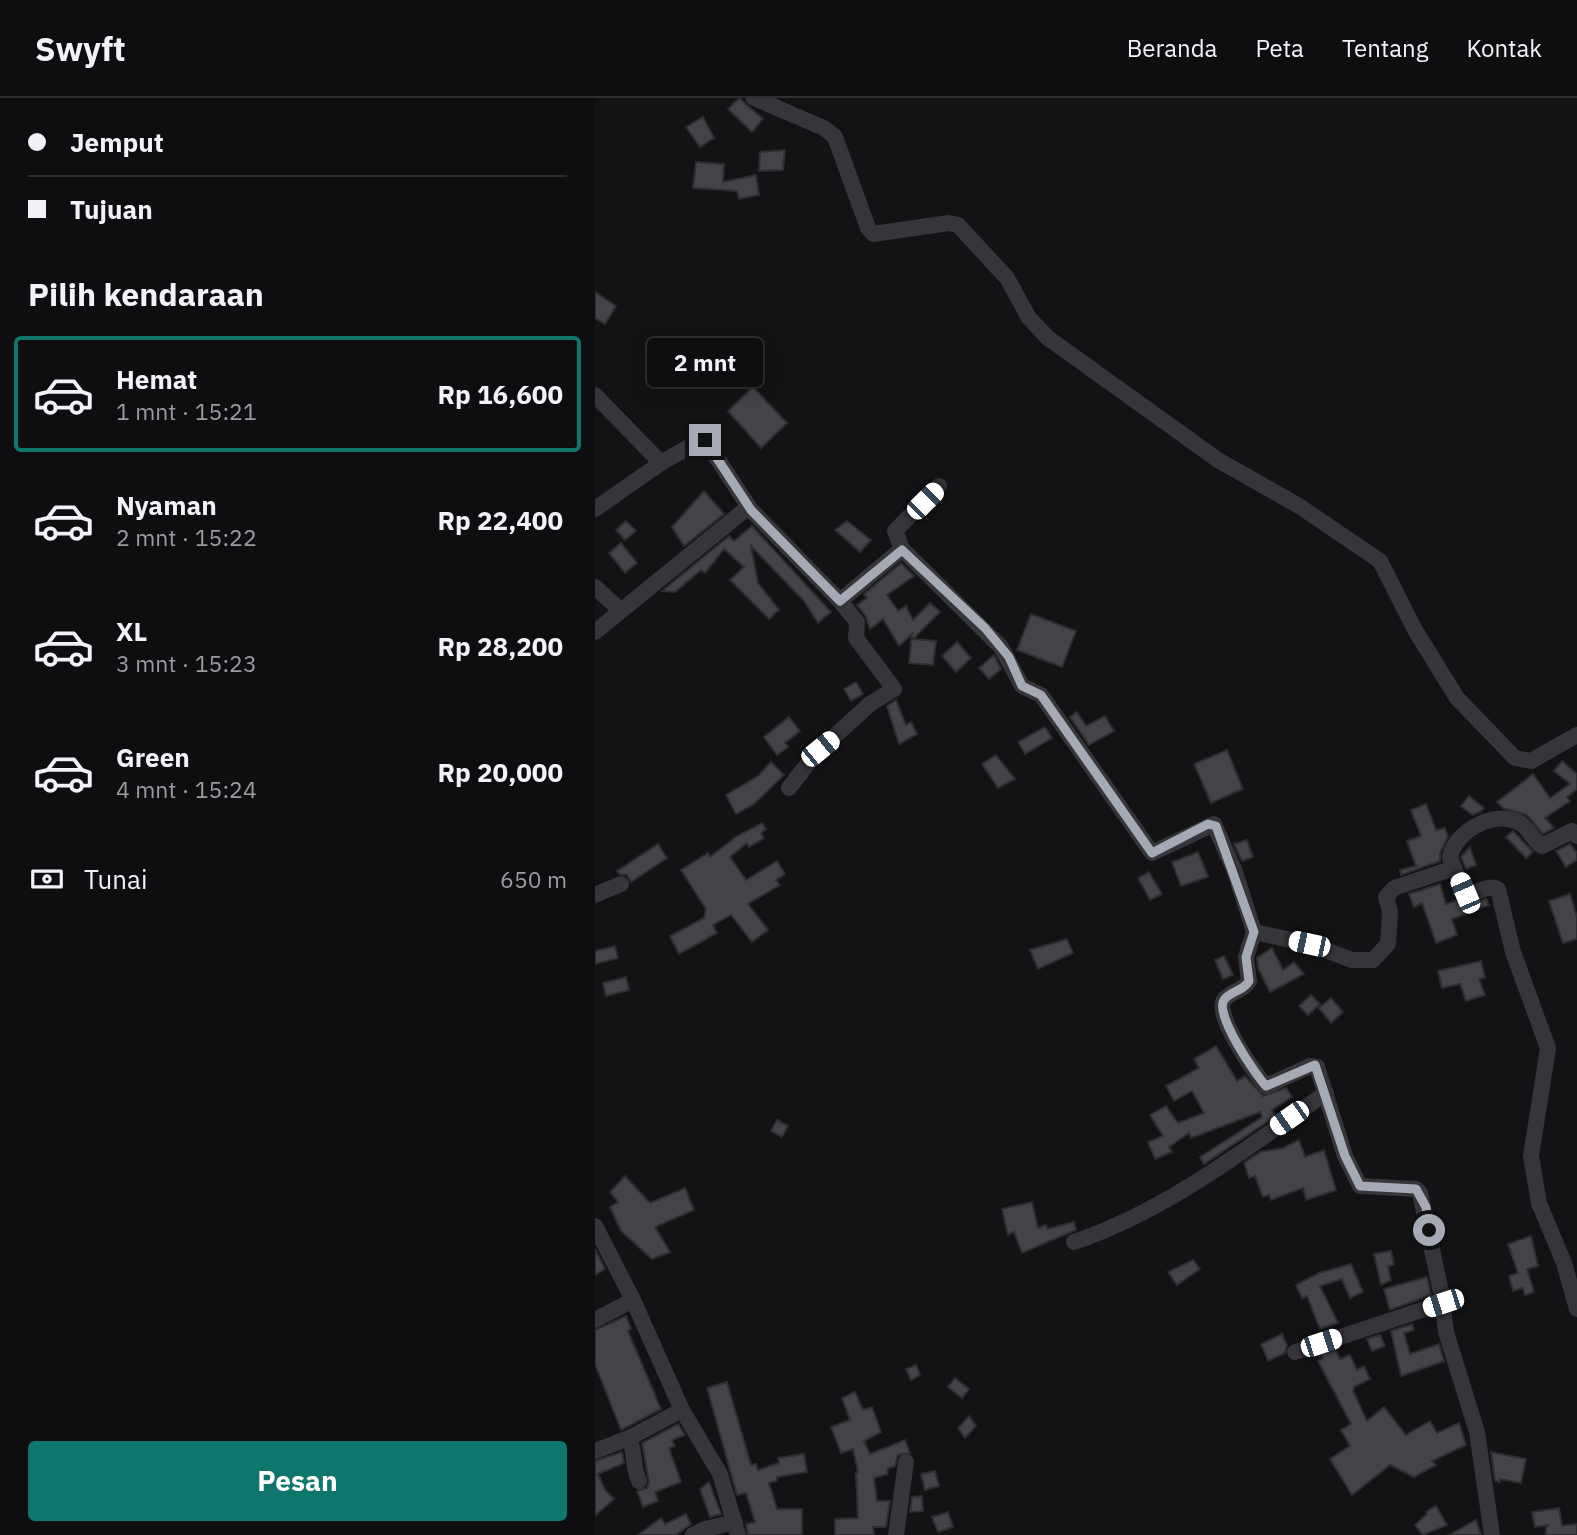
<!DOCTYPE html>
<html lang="id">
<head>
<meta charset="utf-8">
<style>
	:root { --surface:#0e0e10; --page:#1c1c1e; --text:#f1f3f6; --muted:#9b9c9f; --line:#2e2e30; --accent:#0f766e }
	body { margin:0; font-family:"IBM Plex Sans",sans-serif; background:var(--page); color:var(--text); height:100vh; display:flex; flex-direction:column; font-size:26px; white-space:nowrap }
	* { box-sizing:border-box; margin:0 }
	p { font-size:23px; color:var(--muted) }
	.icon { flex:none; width:38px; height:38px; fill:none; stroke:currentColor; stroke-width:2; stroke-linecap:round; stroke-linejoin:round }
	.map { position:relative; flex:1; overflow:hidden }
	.panel { display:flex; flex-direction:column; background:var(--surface); width:595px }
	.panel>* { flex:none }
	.top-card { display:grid; align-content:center; height:154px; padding:0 28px; background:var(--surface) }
	.end { position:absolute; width:32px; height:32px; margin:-16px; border:9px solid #a6aab4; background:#111; box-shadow:0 0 0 4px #111 }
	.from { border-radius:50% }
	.bubble { position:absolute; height:49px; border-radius:7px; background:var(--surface); box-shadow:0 4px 18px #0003,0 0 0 2px var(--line); font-size:23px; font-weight:700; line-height:49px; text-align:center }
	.car { position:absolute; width:21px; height:42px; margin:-21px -10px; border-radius:9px; box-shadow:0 0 5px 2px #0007; background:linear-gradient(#fff 24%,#345 0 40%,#fff 0 76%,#345 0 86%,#fff 0) }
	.top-card b { display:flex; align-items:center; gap:24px; height:66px; font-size:26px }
	.top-card b+b { border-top:2px solid var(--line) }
	.top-card i { width:18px; height:18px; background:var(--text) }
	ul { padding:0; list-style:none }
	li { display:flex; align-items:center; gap:21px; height:116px; margin:0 14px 10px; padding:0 14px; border:4px solid transparent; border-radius:7px }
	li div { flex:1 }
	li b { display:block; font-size:26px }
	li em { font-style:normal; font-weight:700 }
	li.active { border-color:var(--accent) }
	li>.icon { width:63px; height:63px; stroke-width:1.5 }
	h2 { padding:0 28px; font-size:32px; line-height:84px }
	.pay { display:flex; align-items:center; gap:18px; height:77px; padding:0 28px; font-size:26px }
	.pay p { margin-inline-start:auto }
	.primary-button { display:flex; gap:14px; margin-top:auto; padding:14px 28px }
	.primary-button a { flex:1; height:80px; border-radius:7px; background:var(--accent); color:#fff; font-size:28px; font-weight:700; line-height:80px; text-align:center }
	header { display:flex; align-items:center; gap:42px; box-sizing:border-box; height:98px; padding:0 35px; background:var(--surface); border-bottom:2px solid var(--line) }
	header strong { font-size:33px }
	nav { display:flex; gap:38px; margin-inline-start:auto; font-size:24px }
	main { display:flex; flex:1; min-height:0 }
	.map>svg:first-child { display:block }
	.building { fill:#434348; stroke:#2e2e31; stroke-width:2 }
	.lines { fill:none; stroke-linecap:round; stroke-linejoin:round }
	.street { stroke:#35353a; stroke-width:16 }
	.route { stroke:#a6aab4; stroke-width:9 }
</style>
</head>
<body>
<header>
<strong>Swyft</strong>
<nav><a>Beranda</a><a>Peta</a><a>Tentang</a><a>Kontak</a></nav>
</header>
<main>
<section class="panel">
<div class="top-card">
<b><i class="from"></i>Jemput</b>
<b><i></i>Tujuan</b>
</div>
<h2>Pilih kendaraan</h2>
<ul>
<li class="active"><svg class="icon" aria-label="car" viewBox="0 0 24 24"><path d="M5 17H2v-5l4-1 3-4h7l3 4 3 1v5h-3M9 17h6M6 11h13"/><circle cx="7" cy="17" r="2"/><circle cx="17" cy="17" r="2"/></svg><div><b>Hemat</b><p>1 mnt · 15:21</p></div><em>Rp 16,600</em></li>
<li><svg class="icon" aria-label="car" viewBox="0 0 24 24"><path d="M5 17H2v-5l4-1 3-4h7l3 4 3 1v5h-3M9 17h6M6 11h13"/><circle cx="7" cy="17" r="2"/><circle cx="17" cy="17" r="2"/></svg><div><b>Nyaman</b><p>2 mnt · 15:22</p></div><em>Rp 22,400</em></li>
<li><svg class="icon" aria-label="car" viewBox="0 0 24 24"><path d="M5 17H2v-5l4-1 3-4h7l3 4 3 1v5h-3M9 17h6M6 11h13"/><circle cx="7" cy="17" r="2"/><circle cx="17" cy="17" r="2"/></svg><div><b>XL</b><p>3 mnt · 15:23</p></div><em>Rp 28,200</em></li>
<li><svg class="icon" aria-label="car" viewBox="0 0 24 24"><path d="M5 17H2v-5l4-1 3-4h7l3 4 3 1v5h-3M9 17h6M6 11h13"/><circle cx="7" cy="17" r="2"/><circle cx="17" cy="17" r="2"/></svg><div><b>Green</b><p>4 mnt · 15:24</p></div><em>Rp 20,000</em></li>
</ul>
<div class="pay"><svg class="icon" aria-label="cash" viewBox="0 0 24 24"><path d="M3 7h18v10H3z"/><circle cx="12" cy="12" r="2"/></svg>Tunai<p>650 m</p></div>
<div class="primary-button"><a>Pesan</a></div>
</section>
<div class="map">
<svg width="982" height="1437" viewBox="0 0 982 1437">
	<rect width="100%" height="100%" fill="#131315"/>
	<!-- building -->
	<g class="building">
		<polygon points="144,0 168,21 157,34 133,11"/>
		<polygon points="108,19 119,40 105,49 91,29"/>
		<polygon points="190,52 188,72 164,73 165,54"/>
		<polygon points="101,64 129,66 128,84 161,77 164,97 144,101 142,93 98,90"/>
		<polygon points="0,194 21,208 10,226 0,220"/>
		<polygon points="158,289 192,325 166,350 133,313"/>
		<polygon points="109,393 129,416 89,448 77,429"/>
		<polygon points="31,423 41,433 30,442 21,432"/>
		<polygon points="252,423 276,442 265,454 240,432"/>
		<polygon points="157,428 236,514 223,525 209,503 156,448 163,485 184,512 174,521 135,482 149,469 129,451 110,475 106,472 80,494 67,493 134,438 139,443"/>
		<polygon points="26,445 42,465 30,475 14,455"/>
		<polygon points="306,465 319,478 292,497 303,513 311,508 318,522 335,505 345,514 318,541 341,543 338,567 314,565 317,536 304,548 288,521 275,531 270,517 262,507 272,500 269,496"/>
		<polygon points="436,516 481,533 467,569 422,552"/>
		<polygon points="362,544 376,560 361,574 347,558"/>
		<polygon points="399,557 406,571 394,581 384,570"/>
		<polygon points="261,584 268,596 256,603 249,591"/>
		<polygon points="301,602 311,627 316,624 322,636 304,646 292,608"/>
		<polygon points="482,614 491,628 510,618 519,633 494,647 475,619"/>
		<polygon points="194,619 205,633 190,645 193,649 182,657 169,639"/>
		<polygon points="450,629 457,640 430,656 423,644"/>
		<polygon points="632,652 648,691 616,705 599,666"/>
		<polygon points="401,657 420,681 403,690 387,666"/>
		<polygon points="967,663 982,676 982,691 972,699 975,703 950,720 959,730 948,736 932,717 908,710 902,704 938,676 955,700 975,686 959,673"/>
		<polygon points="176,664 189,677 158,707 141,716 131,697 163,678"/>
		<polygon points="874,698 889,710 885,714 878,717 866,708"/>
		<polygon points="831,706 841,732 850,730 853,739 845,755 845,763 806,777 805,772 821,768 812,743 826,738 816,712"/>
		<polygon points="167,725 171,731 166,735 169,740 154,749 152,745 135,759 151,782 182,763 190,776 181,782 185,787 153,806 173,832 157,844 136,817 118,827 122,835 84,856 75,838 109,820 111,811 86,772 113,755 115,759 142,738"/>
		<polygon points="918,733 938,754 931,760 911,739"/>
		<polygon points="652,742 658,759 647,763 639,746"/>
		<polygon points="63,746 72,760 36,784 32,777 24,776 22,773"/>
		<polygon points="975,746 982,755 982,762 971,769 961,753"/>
		<polygon points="875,749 881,767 871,771 866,759"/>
		<polygon points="603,754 613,779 586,788 577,764"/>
		<polygon points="554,774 567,796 555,802 543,780"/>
		<polygon points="845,786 851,806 863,802 876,806 891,801 894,807 857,821 862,837 841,845 827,805 819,809 814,796"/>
		<polygon points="975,796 982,819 982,841 968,845 954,803"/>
		<polygon points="472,841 478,855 443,871 435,852"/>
		<polygon points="20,848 23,860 0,866 0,853"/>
		<polygon points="677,850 688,872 699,864 709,876 675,894 663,870 662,860"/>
		<polygon points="629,858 638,877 628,881 620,862"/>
		<polygon points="886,863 890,880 884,881 890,897 871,903 865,886 847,890 843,873"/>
		<polygon points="31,879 34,892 11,898 8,885"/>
		<polygon points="716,897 725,906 713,917 704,908"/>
		<polygon points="736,900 748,914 736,925 724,910"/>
		<polygon points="621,948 642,983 650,978 668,998 691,990 697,999 677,1012 681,1018 609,1066 605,1059 667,1019 665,1014 596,1040 594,1035 574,1049 577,1054 560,1061 553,1044 568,1038 555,1017 571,1008 583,1025 609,1015 597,993 579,1003 571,988 604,970 599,961"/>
		<polygon points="182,1022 193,1028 187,1039 176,1033"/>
		<polygon points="704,1042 710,1059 729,1052 741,1092 711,1102 708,1090 676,1102 674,1097 668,1099 660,1078 654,1080 649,1065 665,1054 688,1050"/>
		<polygon points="30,1078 55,1105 90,1090 99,1112 60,1129 75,1154 57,1161 26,1133 15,1109 23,1104 15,1094"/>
		<polygon points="437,1104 443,1130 451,1127 453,1131 479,1124 481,1132 427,1155 419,1134 413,1137 407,1111"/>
		<polygon points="936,1138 943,1168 932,1171 939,1194 930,1197 928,1190 918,1193 914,1178 923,1175 913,1146"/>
		<polygon points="0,1151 10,1171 0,1177"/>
		<polygon points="796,1153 799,1167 793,1168 796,1182 786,1187 779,1156"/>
		<polygon points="598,1162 605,1171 582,1187 573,1174"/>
		<polygon points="756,1166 768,1194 755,1200 747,1181 725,1188 743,1225 725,1231 712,1198 707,1200 701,1187 724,1175"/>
		<polygon points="832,1179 836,1197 795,1212 789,1191"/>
		<polygon points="31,1218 36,1231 33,1233 66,1311 26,1332 0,1266 0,1232"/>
		<polygon points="817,1226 819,1232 809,1235 815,1256 844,1246 849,1263 806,1278 796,1233"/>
		<polygon points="687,1236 692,1247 690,1255 673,1263 666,1246"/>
		<polygon points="785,1237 790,1248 777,1253 772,1241"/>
		<polygon points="741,1252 745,1261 755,1257 762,1272 769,1268 775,1281 759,1289 758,1293 772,1323 789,1309 811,1337 835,1323 842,1335 864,1325 871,1347 837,1363 841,1367 819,1379 795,1367 757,1397 735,1361 755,1348 746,1332 756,1326 723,1263 728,1260 726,1256"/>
		<polygon points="321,1267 325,1277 316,1282 311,1271"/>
		<polygon points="360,1280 374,1291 367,1300 353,1289"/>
		<polygon points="132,1284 156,1367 161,1366 163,1372 184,1365 183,1360 209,1356 212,1374 182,1379 182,1383 174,1385 182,1411 207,1411 207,1437 153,1437 151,1426 160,1424 151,1395 142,1397 112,1290"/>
		<polygon points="260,1294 268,1312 277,1309 286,1334 269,1343 275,1356 310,1342 315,1355 303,1357 300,1368 292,1371 293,1376 279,1380 282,1403 295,1403 291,1429 278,1429 279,1437 240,1437 240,1421 263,1420 261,1375 263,1374 258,1351 246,1355 236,1329 255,1322 247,1300"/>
		<polygon points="374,1318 381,1328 370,1340 363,1330"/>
		<polygon points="83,1326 90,1337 77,1342 80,1348 74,1350 86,1384 60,1394 63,1403 48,1409 42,1393 52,1390 54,1384 47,1345"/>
		<polygon points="27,1354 29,1365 3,1376 10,1392 19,1401 0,1418 0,1363"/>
		<polygon points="896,1354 931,1361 926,1385 905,1381 905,1384 900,1383"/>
		<polygon points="340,1373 344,1388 330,1392 326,1376"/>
		<polygon points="114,1384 126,1416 115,1419 105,1391"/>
		<polygon points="327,1398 328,1413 315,1414 317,1399"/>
		<polygon points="841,1408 852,1427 828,1437 820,1427 832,1416 831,1414"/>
		<polygon points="964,1410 967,1428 982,1426 982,1437 951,1437 951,1429 954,1427 940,1429 937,1414"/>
		<polygon points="353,1414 358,1429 343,1434 337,1419"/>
		<polygon points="91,1416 96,1426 81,1437 43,1437 66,1420 70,1426"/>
		<polygon points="881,1422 886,1437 854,1437"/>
	</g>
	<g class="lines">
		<!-- street -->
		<g class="street">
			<polyline points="159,0 229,30 240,39 273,130 278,136 354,125 363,127 412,180 434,220 453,240 623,362 704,408 785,463 820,532 862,600 920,660 936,663 982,637"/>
			<polyline points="0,297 66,365"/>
			<path d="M344,388L300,433L307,451L406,549L427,588L446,597L557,755L619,726L640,774L659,834L714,846L757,862H778L793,846L795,814L791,799L799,790L859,770L870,795C882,798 892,785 903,791L918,854L953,950L936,1058L944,1105L969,1165L982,1211"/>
			<polyline points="0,411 66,365 106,342 112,345 156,412"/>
			<polyline points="0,489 25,512"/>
			<polyline points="0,534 151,411 156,412 245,503 307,451"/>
			<polyline points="194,690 221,655 275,606 299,591 261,540 262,524 245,503"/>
			<path d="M859,770L855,759C860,733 899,712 923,724C934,729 937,742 947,748L977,733L982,738"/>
			<polyline points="0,797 26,786"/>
			<path d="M659,834L651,859L654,883C649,893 635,893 629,902C619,917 660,976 671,988L715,968L722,969L750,1058L765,1088L821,1091L825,1095L846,1194L851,1234L882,1334L897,1437"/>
			<polyline points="0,1128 38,1202 87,1312 125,1376 143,1437"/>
			<path d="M479,1144C573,1112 650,1051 731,995"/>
			<polyline points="0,1222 38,1202"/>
			<polyline points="700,1254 848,1205"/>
			<path d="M34,1340C41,1356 37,1368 44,1383"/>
			<polyline points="0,1353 34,1340 87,1312"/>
			<polyline points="98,1437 110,1431 140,1424"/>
			<polyline points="301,1437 311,1364"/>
		</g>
	</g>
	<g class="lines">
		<!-- route -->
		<path class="route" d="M110,342L156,412L245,503L307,452L390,530L414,559L427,588L446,597L557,755L613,726L621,728L659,834L651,859L654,883C649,893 635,893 629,902C619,916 660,976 671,988L720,967L750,1058L765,1088L821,1091L831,1109L834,1132"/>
	</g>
</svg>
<i class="end from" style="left:834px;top:1132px"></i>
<i class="end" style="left:110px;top:342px"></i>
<div class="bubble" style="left:52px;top:240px;width:116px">2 mnt</div>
<i class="car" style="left:330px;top:403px;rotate:45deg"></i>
<i class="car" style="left:225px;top:651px;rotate:51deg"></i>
<i class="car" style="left:870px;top:795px;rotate:337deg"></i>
<i class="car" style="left:714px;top:846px;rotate:282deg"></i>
<i class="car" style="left:694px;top:1020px;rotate:235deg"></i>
<i class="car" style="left:848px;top:1205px;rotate:252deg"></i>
<i class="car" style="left:726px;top:1245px;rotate:72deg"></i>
</div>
</main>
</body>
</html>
